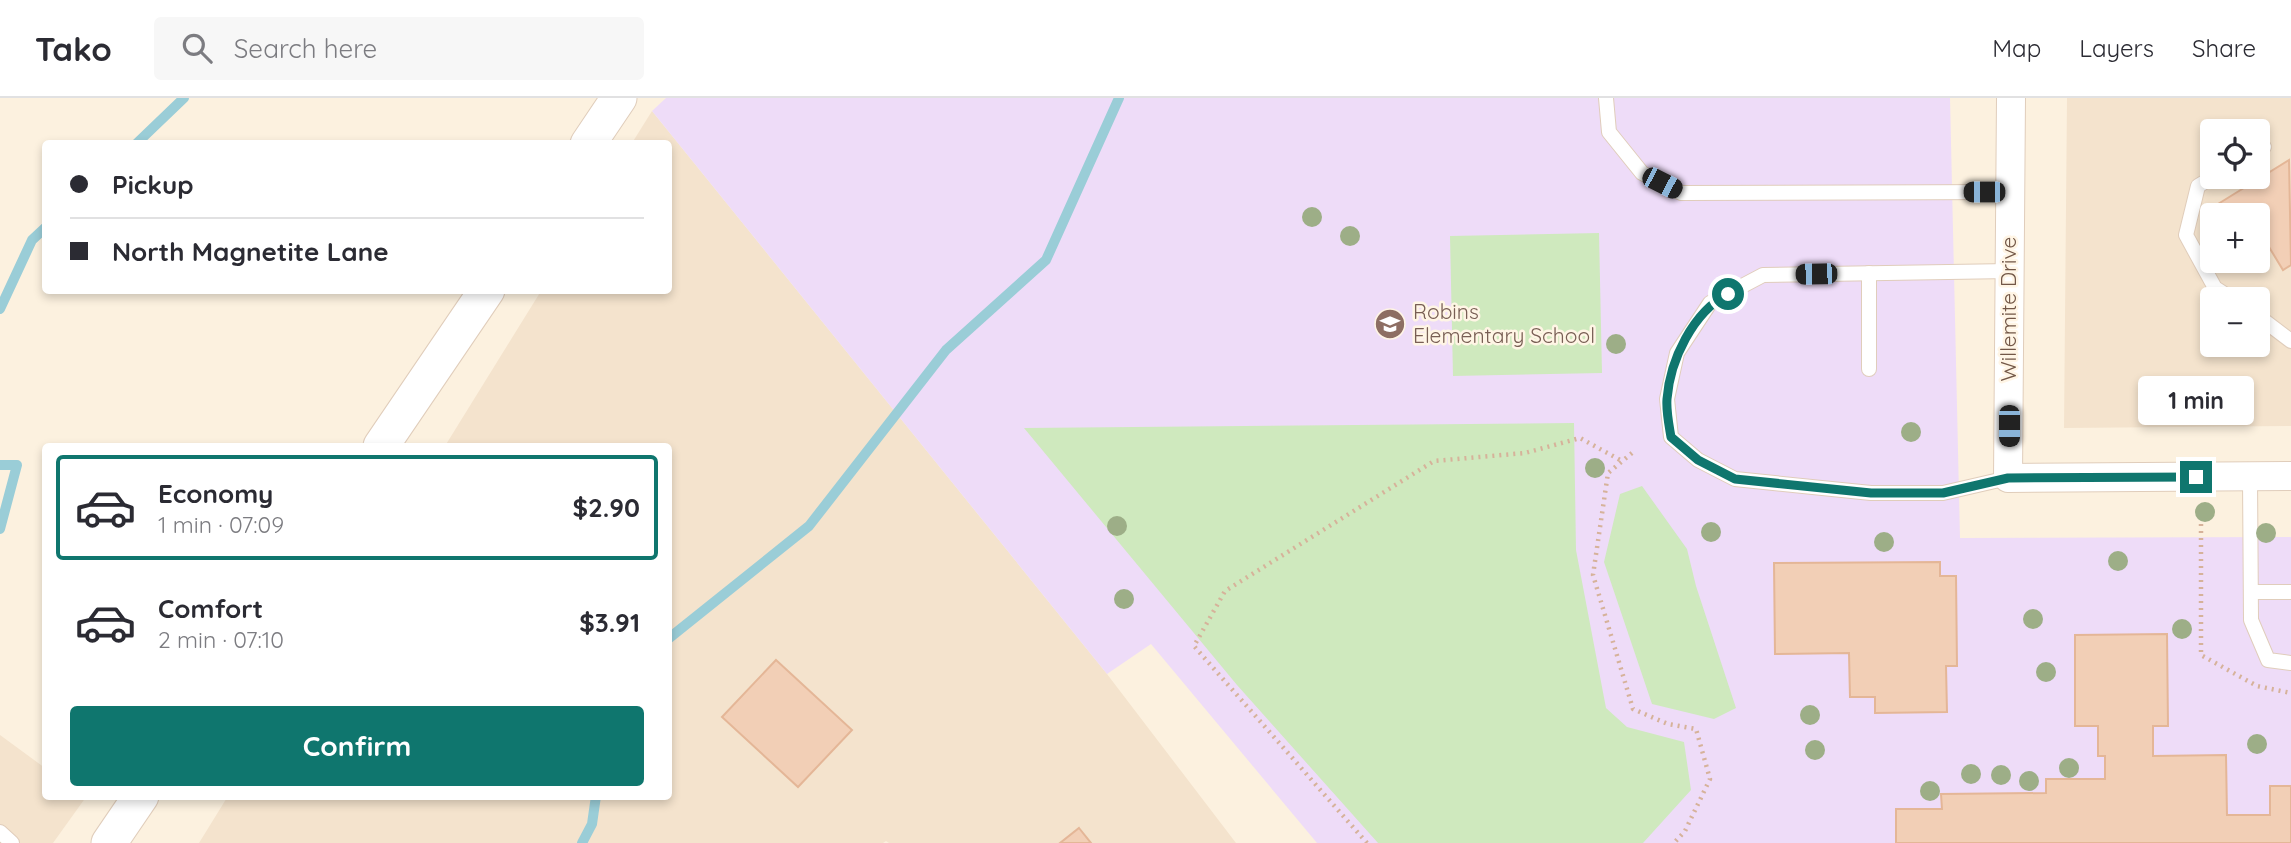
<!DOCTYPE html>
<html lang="en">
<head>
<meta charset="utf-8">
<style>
	:root { --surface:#fff; --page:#f7f7f7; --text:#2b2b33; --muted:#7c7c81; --line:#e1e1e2; --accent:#0f766e }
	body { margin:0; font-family:Quicksand,sans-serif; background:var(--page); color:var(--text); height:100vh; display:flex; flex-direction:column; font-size:26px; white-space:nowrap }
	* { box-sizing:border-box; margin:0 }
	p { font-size:23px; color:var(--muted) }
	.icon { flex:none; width:38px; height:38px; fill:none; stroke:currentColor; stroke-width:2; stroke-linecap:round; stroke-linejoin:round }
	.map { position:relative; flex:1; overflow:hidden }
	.side { position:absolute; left:42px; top:345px; width:630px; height:357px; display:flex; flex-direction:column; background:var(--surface); border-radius:7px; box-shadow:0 4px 10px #0003 }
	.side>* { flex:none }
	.hud { position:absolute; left:42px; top:42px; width:630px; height:154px; border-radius:7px; box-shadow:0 4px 10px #0003; display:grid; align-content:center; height:154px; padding:0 28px; background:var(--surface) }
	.buttons { position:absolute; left:2200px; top:21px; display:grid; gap:14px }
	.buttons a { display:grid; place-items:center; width:70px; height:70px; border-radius:7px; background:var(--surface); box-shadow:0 4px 10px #0003; font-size:35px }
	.end { position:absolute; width:32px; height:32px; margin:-16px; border:9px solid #0f766e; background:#fff; box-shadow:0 0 0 4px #fff }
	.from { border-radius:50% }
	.bubble { position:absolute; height:49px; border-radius:7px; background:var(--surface); box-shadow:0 4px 10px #0003; font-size:23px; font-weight:700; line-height:49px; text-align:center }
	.car { position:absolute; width:21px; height:42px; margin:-21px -10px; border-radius:9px; box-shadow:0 0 5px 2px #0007; background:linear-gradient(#222 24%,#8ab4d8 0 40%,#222 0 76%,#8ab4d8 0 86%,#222 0) }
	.hud b { display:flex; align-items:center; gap:24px; height:66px; font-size:26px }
	.hud b+b { border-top:2px solid var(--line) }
	.hud i { width:18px; height:18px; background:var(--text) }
	ul { padding:12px 0 0; list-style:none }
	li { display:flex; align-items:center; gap:21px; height:105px; margin:0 14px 10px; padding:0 14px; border:4px solid transparent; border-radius:7px }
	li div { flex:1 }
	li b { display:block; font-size:26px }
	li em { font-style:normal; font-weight:700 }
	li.current { border-color:var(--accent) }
	li>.icon { width:63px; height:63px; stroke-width:1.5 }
	.action { display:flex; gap:14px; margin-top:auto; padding:14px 28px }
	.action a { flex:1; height:80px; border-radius:7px; background:var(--accent); color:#fff; font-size:28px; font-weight:700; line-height:80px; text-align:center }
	header { display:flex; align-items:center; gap:42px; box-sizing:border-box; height:98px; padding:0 35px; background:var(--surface); border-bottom:2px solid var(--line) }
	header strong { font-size:33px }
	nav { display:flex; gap:38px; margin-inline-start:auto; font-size:24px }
	.search { width:490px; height:63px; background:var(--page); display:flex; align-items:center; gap:18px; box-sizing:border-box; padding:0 24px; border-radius:7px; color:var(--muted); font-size:26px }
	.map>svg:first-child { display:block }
	.residential { fill:#f4e3cd; fill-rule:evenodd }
	.education { fill:#eedcf8 }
	.green { fill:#cfe9be }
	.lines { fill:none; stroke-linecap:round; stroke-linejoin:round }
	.stream { stroke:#9acdd7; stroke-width:10 }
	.building { fill:#f2cfb6; stroke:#e4b697; stroke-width:2 }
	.service-casing { stroke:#e0cdbb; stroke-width:16 }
	.minor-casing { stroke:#e0cdbb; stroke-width:30 }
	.tertiary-casing { stroke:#e0cdbb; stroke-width:37 }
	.path { stroke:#d6b29a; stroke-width:4.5; stroke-dasharray:2 5; stroke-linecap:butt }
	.service { stroke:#fff; stroke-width:14 }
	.minor { stroke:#fff; stroke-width:28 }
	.tertiary { stroke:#fff; stroke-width:35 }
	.tree { fill:#9dae87 }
	.route { stroke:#0f766e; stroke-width:9 }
	.labels { text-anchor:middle; stroke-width:5; stroke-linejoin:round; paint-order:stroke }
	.street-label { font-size:21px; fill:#725747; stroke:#fff5e5 }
	.education-label { font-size:21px; fill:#785e54; stroke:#fff5e5; text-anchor:start }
</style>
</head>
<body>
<header>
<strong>Tako</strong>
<div class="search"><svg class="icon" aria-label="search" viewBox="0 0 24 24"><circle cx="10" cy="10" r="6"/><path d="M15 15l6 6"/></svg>Search here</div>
<nav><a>Map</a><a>Layers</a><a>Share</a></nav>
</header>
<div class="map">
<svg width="2291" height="745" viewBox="0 0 2291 745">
	<rect width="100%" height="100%" fill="#fcf1df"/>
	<!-- residential -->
	<g class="residential">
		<path d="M2067,0H2291V328L2064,330ZM2212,33H2258V79H2212ZM2212,117H2258V163H2212ZM2212,201H2258V247H2212Z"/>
		<polygon points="652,13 1107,576 1236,745 889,745 886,743 883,745 199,745 228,698 668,698 668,348 445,348 541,193 668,192 668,46 632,45"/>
		<polygon points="0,637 45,670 46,698 86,699 53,745 0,745"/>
	</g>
	<!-- education -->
	<polygon class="education" points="666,0 1950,0 1960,440 2291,439 2291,745 1317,745 1151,546 1107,576 652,13"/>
	<!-- green -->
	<g class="green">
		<polygon points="1599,135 1602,275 1453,278 1450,138"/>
		<polygon points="1574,325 1576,452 1606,610 1627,629 1684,644 1691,692 1643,745 1378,745 1237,587 1024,330"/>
		<polygon points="1642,388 1687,451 1696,488 1736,610 1714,621 1652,606 1604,464 1620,396"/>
	</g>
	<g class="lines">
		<!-- stream -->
		<g class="stream">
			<polyline points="136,46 184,0"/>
			<polyline points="0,211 32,142 46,129"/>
			<polyline points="0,367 17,367 0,431"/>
			<polyline points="668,541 809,428 946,252 1046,162 1119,0"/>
			<polyline points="582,745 592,726 596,698"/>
		</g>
	</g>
	<!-- building -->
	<g class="building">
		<polygon points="2289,62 2291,167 2283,172 2258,131 2258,117 2225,117 2218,106"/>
		<polygon points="1940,464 1940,478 1956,478 1957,568 1946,568 1947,614 1875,615 1875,599 1850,599 1849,555 1775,556 1774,465"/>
		<polygon points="2167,536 2168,628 2153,628 2153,658 2226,657 2227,717 2270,717 2270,688 2291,688 2291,745 1896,745 1896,711 1942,711 1941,696 2046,695 2046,681 2105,681 2105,658 2098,658 2098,628 2075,628 2075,537"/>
		<polygon points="776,562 852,632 798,689 722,619"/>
		<polygon points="1079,730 1091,745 1060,745"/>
	</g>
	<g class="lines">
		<!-- service casing -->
		<g class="service-casing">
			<g id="service">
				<polyline points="1606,0 1609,34 1642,75 1681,95 2010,94"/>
				<polyline points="2258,53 2264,49"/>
				<polyline points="2213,79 2198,88 2186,137 2215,190 2232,201"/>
				<polyline points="1869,175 1869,271"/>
				<polyline points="2258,218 2291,243"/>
				<polyline points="2250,379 2251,522 2268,562 2291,565"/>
				<polyline points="2008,380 1943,395 1871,395 1735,381 1698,362 1671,339 1667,301 1677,255 1710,205 1763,177 2010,173"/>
				<polyline points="2251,494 2291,494"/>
				<polyline points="0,734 12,745"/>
			</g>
		</g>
		<!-- minor casing -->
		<g class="minor-casing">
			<polyline id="minor" points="2011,0 2008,380 2291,378"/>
		</g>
		<!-- tertiary casing -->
		<g class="tertiary-casing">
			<g id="tertiary">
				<polyline points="588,46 619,0"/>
				<polyline points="381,348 487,192"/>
				<polyline points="109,745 141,698"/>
			</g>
		</g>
		<!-- path -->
		<g class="path">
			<polyline points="1632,355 1608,375 1593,477 1633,611 1668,626 1696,631 1710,681 1685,733 1674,745"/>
			<polyline points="2201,426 2201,557 2257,588 2291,595"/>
			<polyline points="1367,745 1194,548 1225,493 1434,363 1525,355 1580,340 1622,363"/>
		</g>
		<!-- service -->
		<use href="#service" class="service"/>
		<!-- minor -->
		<use href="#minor" class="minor"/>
		<!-- tertiary -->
		<use href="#tertiary" class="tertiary"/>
	</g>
	<!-- trees -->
	<g class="tree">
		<circle cx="1312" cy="119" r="10"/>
		<circle cx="1350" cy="138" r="10"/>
		<circle cx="1616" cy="246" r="10"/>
		<circle cx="1911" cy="334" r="10"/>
		<circle cx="1595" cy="370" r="10"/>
		<circle cx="2205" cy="414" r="10"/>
		<circle cx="1117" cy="428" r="10"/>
		<circle cx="1711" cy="434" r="10"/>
		<circle cx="2266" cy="435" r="10"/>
		<circle cx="1884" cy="444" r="10"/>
		<circle cx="2118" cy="463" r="10"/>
		<circle cx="1124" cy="501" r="10"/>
		<circle cx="2033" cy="521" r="10"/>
		<circle cx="2182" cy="531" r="10"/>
		<circle cx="2046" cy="574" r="10"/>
		<circle cx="1810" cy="617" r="10"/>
		<circle cx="2257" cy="646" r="10"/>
		<circle cx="1815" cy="652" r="10"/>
		<circle cx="2069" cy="670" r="10"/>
		<circle cx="1971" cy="676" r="10"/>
		<circle cx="2001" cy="677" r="10"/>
		<circle cx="2029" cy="683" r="10"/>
		<circle cx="1930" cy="693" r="10"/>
	</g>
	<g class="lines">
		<!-- route -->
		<path class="route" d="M1728,196C1693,214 1670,262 1667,301C1666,313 1669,327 1671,339L1698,362L1735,381L1871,395H1943L2008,380L2196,379"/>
	</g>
	<!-- icons -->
	<defs>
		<g id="school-disc" transform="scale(1.575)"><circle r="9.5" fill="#8d6e63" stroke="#fff5e5"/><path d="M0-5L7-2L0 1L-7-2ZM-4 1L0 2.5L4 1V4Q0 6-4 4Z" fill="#fff"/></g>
	</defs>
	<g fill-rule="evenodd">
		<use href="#school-disc" x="1390" y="226"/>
	</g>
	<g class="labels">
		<!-- street labels -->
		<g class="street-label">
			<text transform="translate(2009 211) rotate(-90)" y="7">Willemite Drive</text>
		</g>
		<!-- education labels -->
		<g class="education-label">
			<text x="1413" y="221">Robins<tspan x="1413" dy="24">Elementary School</tspan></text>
		</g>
	</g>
</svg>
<div class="buttons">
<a><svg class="icon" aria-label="locate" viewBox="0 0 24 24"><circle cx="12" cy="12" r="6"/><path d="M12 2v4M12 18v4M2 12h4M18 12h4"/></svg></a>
<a>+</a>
<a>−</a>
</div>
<i class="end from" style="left:1728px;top:196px"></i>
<i class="end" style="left:2196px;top:379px"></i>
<div class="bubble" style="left:2138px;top:278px;width:116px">1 min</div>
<i class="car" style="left:1662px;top:85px;rotate:117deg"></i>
<i class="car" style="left:1984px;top:94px;rotate:270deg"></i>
<i class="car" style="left:1816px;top:176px;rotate:269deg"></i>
<i class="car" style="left:2009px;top:328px;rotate:180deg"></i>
<div class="hud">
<b><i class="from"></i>Pickup</b>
<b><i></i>North Magnetite Lane</b>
</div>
<section class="side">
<ul>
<li class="current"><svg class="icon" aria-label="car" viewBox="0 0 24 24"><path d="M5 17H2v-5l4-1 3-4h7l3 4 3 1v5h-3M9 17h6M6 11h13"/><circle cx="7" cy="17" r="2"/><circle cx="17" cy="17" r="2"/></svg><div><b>Economy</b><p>1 min · 07:09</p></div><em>$2.90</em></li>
<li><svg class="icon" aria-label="car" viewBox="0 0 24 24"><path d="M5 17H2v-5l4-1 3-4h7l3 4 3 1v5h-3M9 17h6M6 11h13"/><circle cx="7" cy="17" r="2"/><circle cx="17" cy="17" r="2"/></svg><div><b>Comfort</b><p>2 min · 07:10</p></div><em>$3.91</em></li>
</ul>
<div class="action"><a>Confirm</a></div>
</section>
</div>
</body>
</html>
